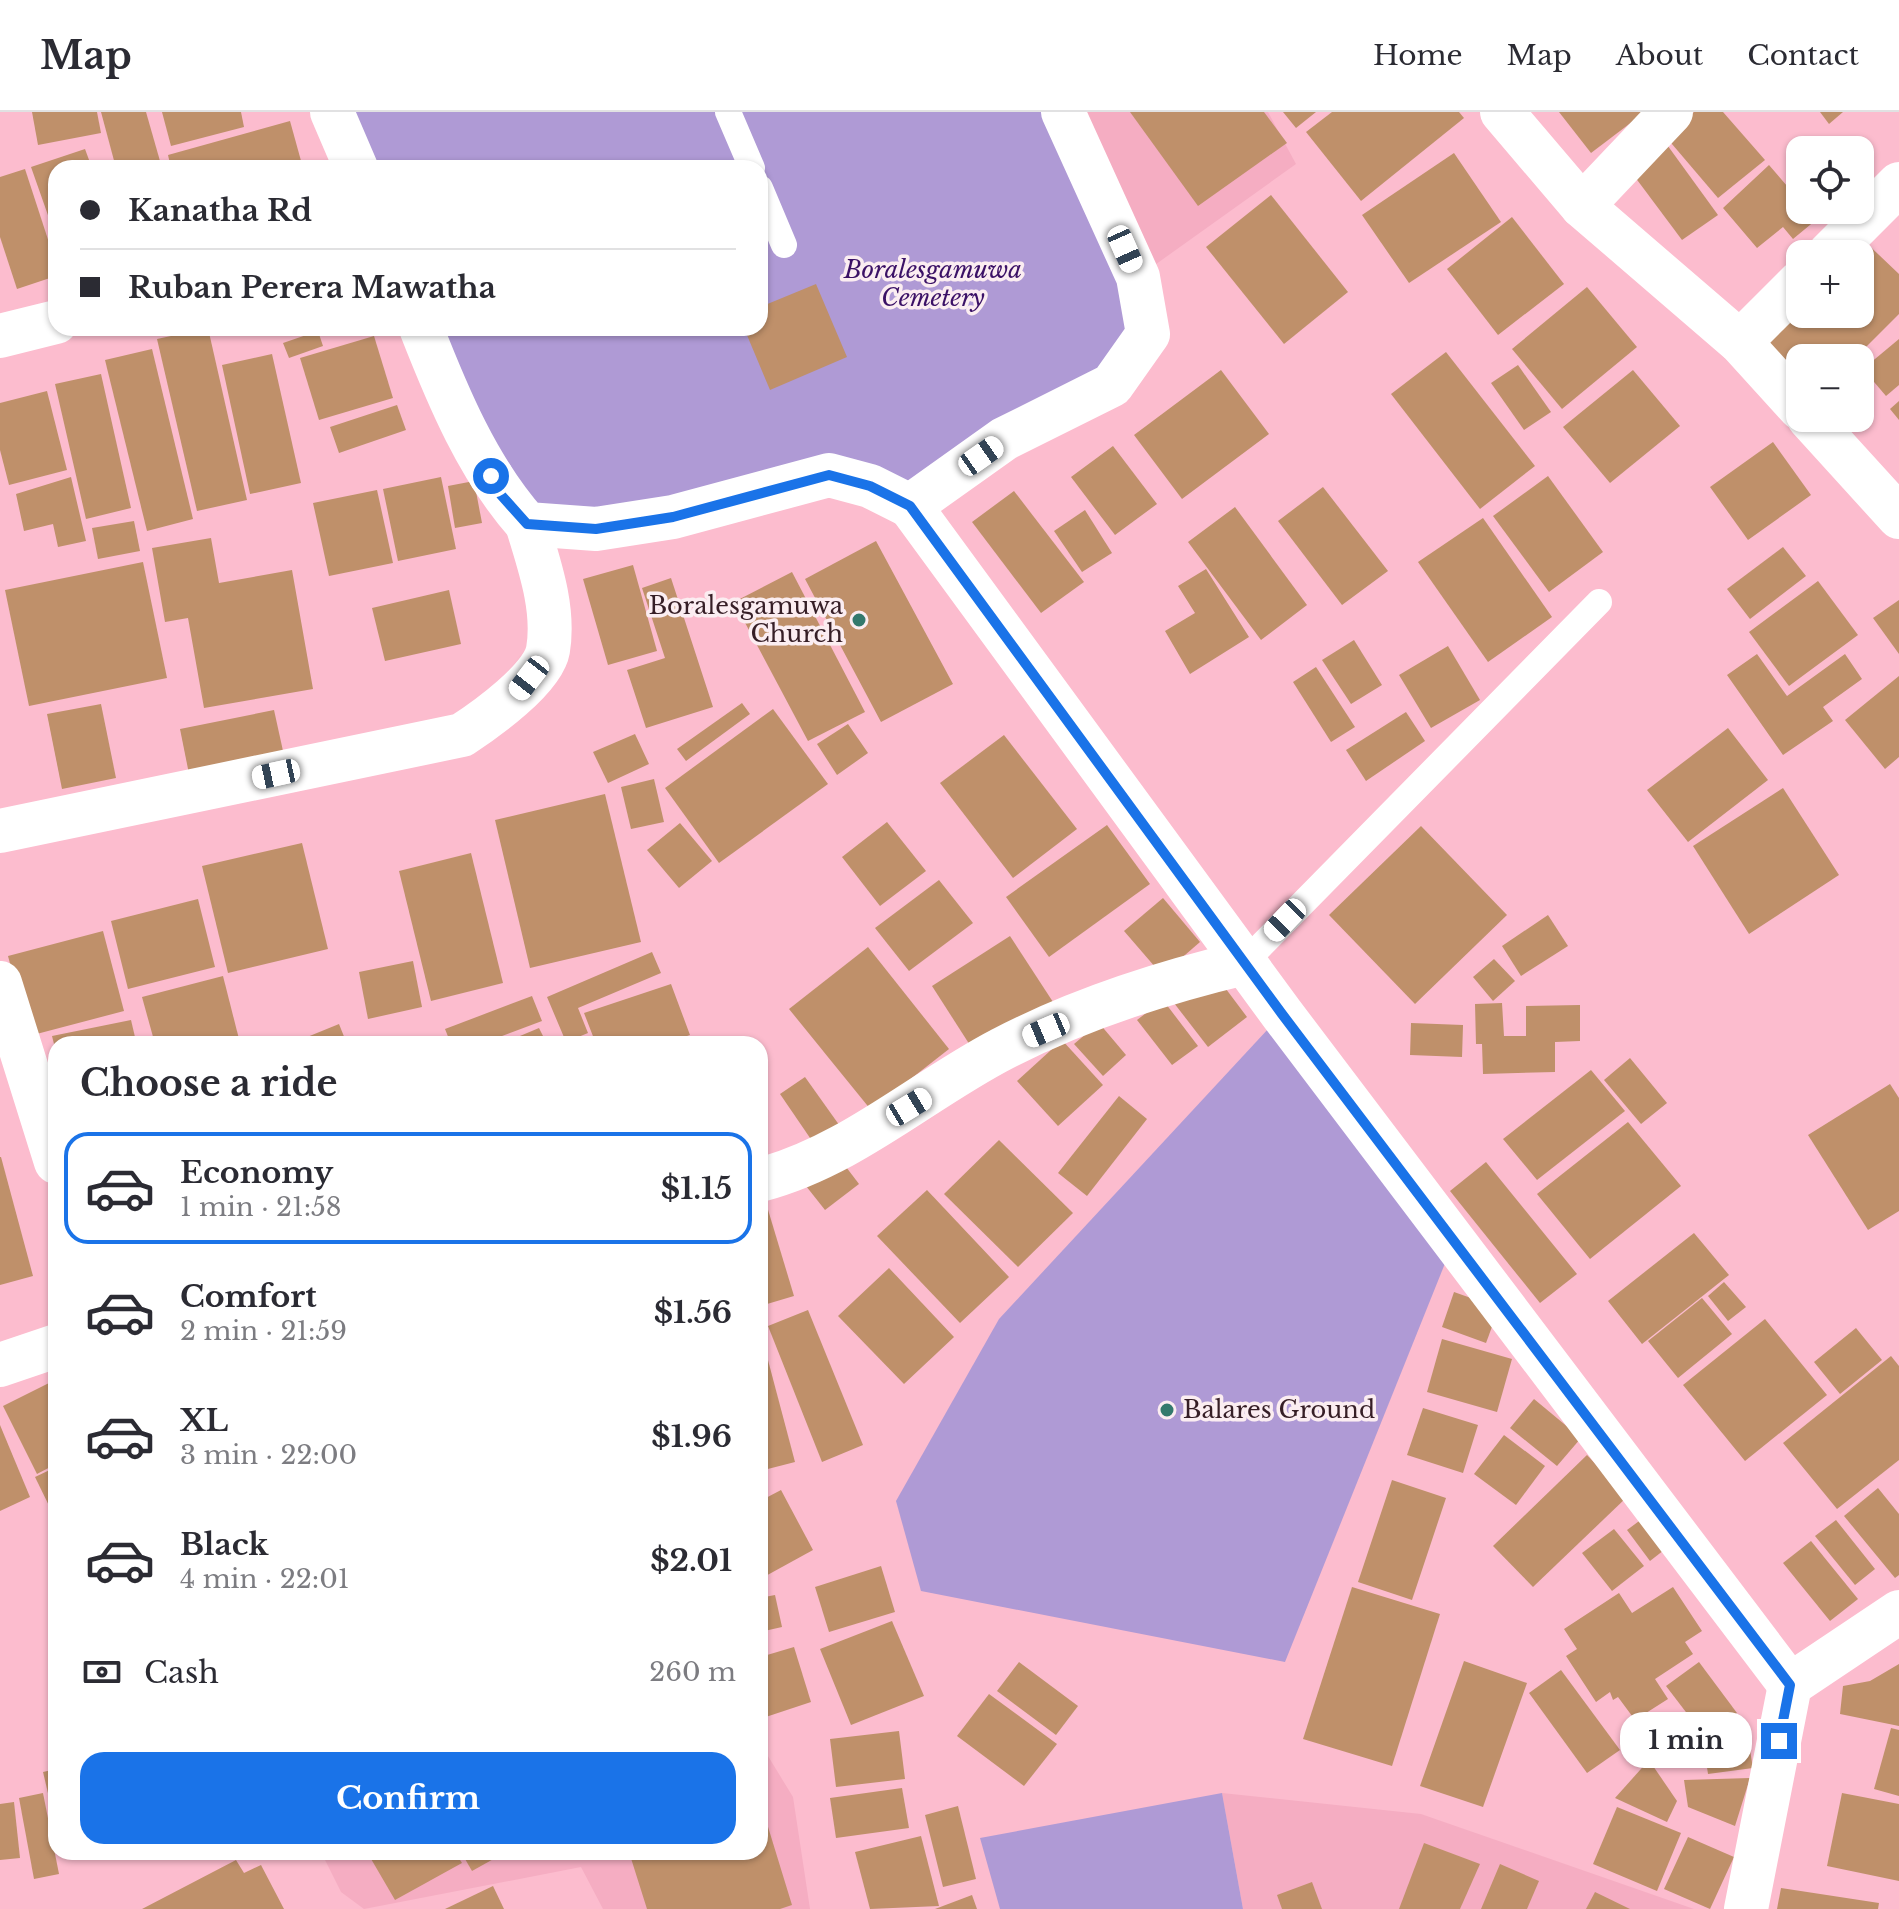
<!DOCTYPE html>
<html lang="en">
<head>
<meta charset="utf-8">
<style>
	:root { --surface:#fff; --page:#f7f7f7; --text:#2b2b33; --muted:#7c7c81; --line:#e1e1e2; --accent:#1a73e8 }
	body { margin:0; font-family:"Libre Baskerville",serif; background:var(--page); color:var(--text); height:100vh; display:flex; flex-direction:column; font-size:30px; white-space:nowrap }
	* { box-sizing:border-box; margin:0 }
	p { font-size:26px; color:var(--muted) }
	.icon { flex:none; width:44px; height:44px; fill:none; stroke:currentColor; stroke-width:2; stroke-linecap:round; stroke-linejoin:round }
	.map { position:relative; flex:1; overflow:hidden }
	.side { position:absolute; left:48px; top:924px; width:720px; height:824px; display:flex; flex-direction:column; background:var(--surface); border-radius:24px; box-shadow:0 2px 6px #0004 }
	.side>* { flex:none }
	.top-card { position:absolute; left:48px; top:48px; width:720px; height:176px; border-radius:24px; box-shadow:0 2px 6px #0004; display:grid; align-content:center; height:176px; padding:0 32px; background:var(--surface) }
	.tools { position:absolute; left:1786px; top:24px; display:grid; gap:16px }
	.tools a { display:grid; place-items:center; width:88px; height:88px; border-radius:16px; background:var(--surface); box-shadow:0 2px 6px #0004; font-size:40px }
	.end { position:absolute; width:36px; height:36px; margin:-18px; border:10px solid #1a73e8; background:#fff; box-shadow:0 0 0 4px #fff }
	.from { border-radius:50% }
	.bubble { position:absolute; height:56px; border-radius:24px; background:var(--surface); box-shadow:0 2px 6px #0004; font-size:26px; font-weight:800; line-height:56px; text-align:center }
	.car { position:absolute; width:24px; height:48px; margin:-24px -12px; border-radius:10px; box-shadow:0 0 6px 2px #0007; background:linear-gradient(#fff 24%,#345 0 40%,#fff 0 76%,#345 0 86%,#fff 0) }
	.top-card b { display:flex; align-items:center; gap:28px; height:76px; font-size:30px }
	.top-card b+b { border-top:2px solid var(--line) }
	.top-card i { width:20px; height:20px; background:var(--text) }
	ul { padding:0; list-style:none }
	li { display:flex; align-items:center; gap:24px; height:112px; margin:0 16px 12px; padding:0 16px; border:4px solid transparent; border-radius:24px }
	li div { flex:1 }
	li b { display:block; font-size:30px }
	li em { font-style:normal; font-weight:800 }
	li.active { border-color:var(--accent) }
	li>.icon { width:72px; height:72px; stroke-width:1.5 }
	h2 { padding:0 32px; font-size:36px; line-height:96px }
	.pay { display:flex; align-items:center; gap:20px; height:88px; padding:0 32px; font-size:30px }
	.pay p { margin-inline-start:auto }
	.primary-button { display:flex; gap:16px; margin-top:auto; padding:16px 32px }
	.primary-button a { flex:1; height:92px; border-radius:24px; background:var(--accent); color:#fff; font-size:32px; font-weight:800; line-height:92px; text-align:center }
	header { display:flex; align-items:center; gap:48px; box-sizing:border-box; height:112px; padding:0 40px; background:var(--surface); border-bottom:2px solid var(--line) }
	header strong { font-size:38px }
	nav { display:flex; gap:44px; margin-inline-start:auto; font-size:28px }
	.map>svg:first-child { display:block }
	.built { fill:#f5adc2 }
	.green { fill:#af9ad5 }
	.building { fill:#bf906a }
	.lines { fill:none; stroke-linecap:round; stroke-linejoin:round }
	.lane { stroke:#fff; stroke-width:26 }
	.street { stroke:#fff; stroke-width:44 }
	.route { stroke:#1a73e8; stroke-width:10 }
	.poi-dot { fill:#34796d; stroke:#fbedf1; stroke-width:3 }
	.labels { text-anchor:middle; stroke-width:7; stroke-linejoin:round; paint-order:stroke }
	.park-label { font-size:24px; font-style:italic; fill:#3b1166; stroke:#fbedf1 }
	.poi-label { font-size:24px; fill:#361e26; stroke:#fbedf1; text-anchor:end }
</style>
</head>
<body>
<header>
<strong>Map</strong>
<nav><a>Home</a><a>Map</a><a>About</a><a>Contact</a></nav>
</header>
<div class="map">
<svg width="1899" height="1797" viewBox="0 0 1899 1797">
	<rect width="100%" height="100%" fill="#fcbcce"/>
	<!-- built -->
	<g class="built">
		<polygon points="1063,0 1268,0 1296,52 1138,165"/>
		<polygon points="760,1631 793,1685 810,1797 603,1797 581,1755 364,1797 341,1780 321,1740 760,1740"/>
		<polygon points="1222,1681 1421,1702 1694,1797 1243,1797"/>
	</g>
	<!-- green -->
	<g class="green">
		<polygon points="332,0 1063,0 1148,222 910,394 870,374 527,412 421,216 760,216 760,56 356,56"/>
		<polygon points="1282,902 1454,1129 1285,1550 921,1479 896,1389 999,1207"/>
		<polygon points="1222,1681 1243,1797 1000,1797 980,1726"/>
	</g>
	<!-- building -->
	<g class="building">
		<polygon points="32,0 97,0 101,21 38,33"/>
		<polygon points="101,0 146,0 162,56 116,56"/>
		<polygon points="162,0 241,0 244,15 171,34"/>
		<polygon points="1130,0 1264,0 1287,31 1198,94"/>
		<polygon points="1283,0 1316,0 1296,16"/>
		<polygon points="1332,0 1459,0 1464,6 1361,89 1306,20"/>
		<polygon points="1559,0 1645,0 1591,41"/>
		<polygon points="1694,0 1723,0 1765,48 1718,86 1666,25"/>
		<polygon points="1820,0 1843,0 1829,12"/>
		<polygon points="290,9 303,56 171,56 168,43"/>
		<polygon points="1665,30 1718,103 1682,128 1629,57"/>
		<polygon points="85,37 92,56 56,56 56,126 31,55"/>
		<polygon points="1454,41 1501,110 1409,171 1362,103"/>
		<polygon points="1769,53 1800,89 1800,98 1808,98 1816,108 1793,127 1783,115 1757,136 1723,96"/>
		<polygon points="25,57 56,152 56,164 17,177 0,125 0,65"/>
		<polygon points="1271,83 1348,180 1284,232 1206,135"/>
		<polygon points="1512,105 1564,172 1498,223 1447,157"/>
		<polygon points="1858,123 1899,162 1899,202 1855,246 1800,246 1800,265 1757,224 1800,181 1800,202 1860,202"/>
		<polygon points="816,172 847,245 770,278 744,216 760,216 760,195"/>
		<polygon points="1587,175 1637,235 1562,297 1512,237"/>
		<polygon points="208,216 247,388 197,399 157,227"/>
		<polygon points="318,219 323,234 289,246 283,231"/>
		<polygon points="374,224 393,286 319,308 300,246"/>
		<polygon points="1899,227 1899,273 1886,284 1863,257"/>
		<polygon points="152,237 193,407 147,419 105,248"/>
		<polygon points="1446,240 1535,354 1480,397 1391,282"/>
		<polygon points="272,242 301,371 250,382 222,253"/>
		<polygon points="1518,253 1551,300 1524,318 1491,271"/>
		<polygon points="1221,258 1269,322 1182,387 1134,323"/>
		<polygon points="1633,258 1680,314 1610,371 1563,315"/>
		<polygon points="101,262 131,396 86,407 55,272"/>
		<polygon points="47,279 67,358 9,373 0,338 0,291"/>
		<polygon points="1899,289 1899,308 1890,297"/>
		<polygon points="397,293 406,318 339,341 330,315"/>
		<polygon points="1773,330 1811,383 1748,428 1710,375"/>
		<polygon points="1113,334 1157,392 1115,423 1071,365"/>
		<polygon points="1548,364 1603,440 1549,480 1493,404"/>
		<polygon points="71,365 86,429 58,435 53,412 24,419 16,382"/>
		<polygon points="441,365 456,437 398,449 383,377"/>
		<polygon points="474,369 482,411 455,416 448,374"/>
		<polygon points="1323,375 1388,459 1342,493 1278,409"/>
		<polygon points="377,378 393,451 329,464 313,391"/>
		<polygon points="1014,379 1084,470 1041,501 972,410"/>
		<polygon points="1235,395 1307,493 1261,528 1188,430"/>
		<polygon points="1085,398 1112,441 1082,460 1054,419"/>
		<polygon points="1483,406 1552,505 1488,550 1418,450"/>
		<polygon points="134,409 140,439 98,447 92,416"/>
		<polygon points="211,426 219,471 292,458 313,577 204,596 188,506 165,510 152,436"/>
		<polygon points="876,429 953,572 881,610 805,467"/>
		<polygon points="1783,435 1806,464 1750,507 1727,477"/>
		<polygon points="143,450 167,566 29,594 5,478"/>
		<polygon points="633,453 657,539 608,553 583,467"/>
		<polygon points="1206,457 1249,525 1190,562 1165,519 1195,501 1178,474"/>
		<polygon points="792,460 865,600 808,629 734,490"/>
		<polygon points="671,466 713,595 646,616 627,558 665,546 642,476"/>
		<polygon points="1818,469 1858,523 1789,574 1749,520"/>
		<polygon points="449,478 461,532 385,549 372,496"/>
		<polygon points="1899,488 1899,542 1873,506"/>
		<polygon points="1354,528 1382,573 1351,592 1322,548"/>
		<polygon points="1448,534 1480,588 1431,616 1399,563"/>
		<polygon points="1757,542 1787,584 1845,542 1862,567 1823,595 1833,609 1783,643 1727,563"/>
		<polygon points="1316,555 1355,615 1331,630 1293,570"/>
		<polygon points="1899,564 1899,645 1885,657 1845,608"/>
		<polygon points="742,591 750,602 686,649 677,637"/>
		<polygon points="101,592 116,666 62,677 47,602"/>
		<polygon points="773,597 828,672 719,751 665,676"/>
		<polygon points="274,598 285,648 190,667 180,617"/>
		<polygon points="1406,600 1425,629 1366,669 1346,638"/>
		<polygon points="848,612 868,641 837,663 817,632"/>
		<polygon points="1728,616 1768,668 1688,730 1647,678"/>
		<polygon points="635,622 649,652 608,671 593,640"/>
		<polygon points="1004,623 1077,717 1013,766 940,671"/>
		<polygon points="654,667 664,710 631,717 621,675"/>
		<polygon points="1783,676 1839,763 1749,822 1693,734"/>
		<polygon points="605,682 641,830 530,856 495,708"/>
		<polygon points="887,710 926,759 880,794 842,745"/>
		<polygon points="680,711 712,749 679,776 647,738"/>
		<polygon points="1107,713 1150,772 1049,845 1006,785"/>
		<polygon points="1421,714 1507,803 1415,892 1329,803"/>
		<polygon points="302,731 328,837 228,861 202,754"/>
		<polygon points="471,741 503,871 431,889 399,759"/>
		<polygon points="939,768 973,811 909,859 875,816"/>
		<polygon points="1163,786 1200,830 1162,863 1124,819"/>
		<polygon points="198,787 215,855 128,877 111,809"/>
		<polygon points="1548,803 1568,834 1521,864 1502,834"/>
		<polygon points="103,819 124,899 29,924 8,844"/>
		<polygon points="1010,824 1053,890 975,941 932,874"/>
		<polygon points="868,835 949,937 871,998 789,897"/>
		<polygon points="652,840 661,861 578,896 588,921 566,930 547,885"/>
		<polygon points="1494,847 1515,869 1493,889 1473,865"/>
		<polygon points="413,849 422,895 368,907 359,860"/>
		<polygon points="1214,861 1247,905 1208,935 1174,891"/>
		<polygon points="223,864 239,927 219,932 155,932 142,885"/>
		<polygon points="671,872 690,923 664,932 642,932 641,927 627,932 596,932 584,901"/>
		<polygon points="532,884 542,909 481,932 451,932 445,917"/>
		<polygon points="1163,888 1198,934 1172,953 1137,908"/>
		<polygon points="1502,891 1504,924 1526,924 1526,894 1580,893 1580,929 1555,930 1555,960 1483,962 1482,932 1476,932 1475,892"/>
		<polygon points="131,908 135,925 100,932 54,932 52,924"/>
		<polygon points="1099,911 1126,943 1103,964 1074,932"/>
		<polygon points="1411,911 1463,913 1462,945 1410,943"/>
		<polygon points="339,912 347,932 290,932"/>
		<polygon points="539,916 547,932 501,932"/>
		<polygon points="1062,928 1103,973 1058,1014 1017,969"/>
		<polygon points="1630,946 1667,991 1641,1012 1604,968"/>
		<polygon points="1591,958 1625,999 1537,1068 1503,1027"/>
		<polygon points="805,965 847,1024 821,1042 780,982"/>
		<polygon points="1890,972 1899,986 1899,1099 1868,1118 1808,1023"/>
		<polygon points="1119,984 1147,1007 1087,1084 1058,1061"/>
		<polygon points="1628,1010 1681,1074 1590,1147 1537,1082"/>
		<polygon points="999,1028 1073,1101 1018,1155 944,1082"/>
		<polygon points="1,1045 33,1164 0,1173 0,1045"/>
		<polygon points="840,1047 859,1072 825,1098 806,1074"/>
		<polygon points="1486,1050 1577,1162 1540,1191 1450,1079"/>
		<polygon points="927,1078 1009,1165 960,1211 877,1124"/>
		<polygon points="766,1091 794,1184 760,1194 760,1093"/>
		<polygon points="1694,1121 1729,1163 1642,1232 1608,1189"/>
		<polygon points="889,1156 954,1225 904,1272 838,1204"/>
		<polygon points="1724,1170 1746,1195 1728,1209 1708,1184"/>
		<polygon points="1454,1180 1499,1196 1486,1231 1442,1215"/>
		<polygon points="1702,1186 1732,1222 1678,1266 1648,1229"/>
		<polygon points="808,1198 863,1333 822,1350 768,1214"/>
		<polygon points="1765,1207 1827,1283 1745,1349 1683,1273"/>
		<polygon points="1856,1216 1882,1248 1840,1282 1814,1250"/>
		<polygon points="760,1218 795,1350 760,1359"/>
		<polygon points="1442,1227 1512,1247 1497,1300 1427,1280"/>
		<polygon points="1891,1244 1899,1254 1899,1348 1837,1397 1783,1331"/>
		<polygon points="51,1270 56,1280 56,1352 37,1362 3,1294"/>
		<polygon points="1534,1287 1581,1326 1557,1354 1510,1316"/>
		<polygon points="1423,1296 1478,1313 1463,1361 1407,1343"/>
		<polygon points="0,1313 30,1385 0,1399"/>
		<polygon points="1504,1323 1545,1354 1516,1393 1474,1362"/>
		<polygon points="1587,1343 1627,1385 1533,1475 1493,1434"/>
		<polygon points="56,1355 56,1408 35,1365"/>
		<polygon points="1392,1368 1446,1386 1412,1488 1358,1470"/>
		<polygon points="1878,1376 1899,1402 1899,1463 1895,1466 1844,1404"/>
		<polygon points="781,1378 813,1438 760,1467 760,1389"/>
		<polygon points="1650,1401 1673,1431 1650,1449 1627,1418"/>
		<polygon points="1836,1408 1875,1457 1855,1473 1815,1424"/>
		<polygon points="1614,1417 1644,1454 1612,1479 1582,1441"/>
		<polygon points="1811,1429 1858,1487 1830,1509 1783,1451"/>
		<polygon points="881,1454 895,1500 829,1520 815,1475"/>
		<polygon points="1352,1475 1440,1502 1392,1654 1303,1627"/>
		<polygon points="1673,1475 1702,1519 1685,1530 1693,1542 1655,1567 1668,1587 1635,1608 1618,1585 1613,1588 1610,1580 1596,1590 1566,1544 1577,1537 1564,1517 1619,1481 1632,1501"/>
		<polygon points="775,1483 782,1515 760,1520 760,1486"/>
		<polygon points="892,1509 924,1584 851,1613 820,1537"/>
		<polygon points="794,1535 811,1590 760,1607 760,1545"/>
		<polygon points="1464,1549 1527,1571 1483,1695 1420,1674"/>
		<polygon points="1019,1550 1078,1594 1056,1623 997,1579"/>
		<polygon points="1699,1550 1737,1601 1705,1625 1666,1574"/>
		<polygon points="1899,1552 1899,1614 1840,1602 1843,1574 1870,1569"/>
		<polygon points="1561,1558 1620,1638 1587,1661 1529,1581"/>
		<polygon points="989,1582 1057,1632 1024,1674 957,1624"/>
		<polygon points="1891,1616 1899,1618 1899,1684 1874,1677"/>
		<polygon points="899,1619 905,1667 836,1675 830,1627"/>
		<polygon points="1749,1632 1753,1656 1708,1662 1704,1636"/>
		<polygon points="1649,1648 1677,1689 1667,1710 1615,1686"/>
		<polygon points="56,1657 56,1711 55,1711 43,1660"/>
		<polygon points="1750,1666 1735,1714 1688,1695 1684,1668"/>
		<polygon points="902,1676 909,1716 836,1726 830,1686"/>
		<polygon points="43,1681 59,1762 34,1767 19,1686"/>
		<polygon points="1842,1681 1899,1692 1899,1769 1827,1754"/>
		<polygon points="14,1690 20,1746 0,1748 0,1692"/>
		<polygon points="761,1692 792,1793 780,1797 647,1797 629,1740 760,1740"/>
		<polygon points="958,1694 976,1767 943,1775 925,1703"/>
		<polygon points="1617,1695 1681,1721 1657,1779 1593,1752"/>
		<polygon points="921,1724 939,1794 870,1797 855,1740"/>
		<polygon points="1688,1725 1734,1745 1710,1797 1664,1777"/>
		<polygon points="1424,1731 1480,1752 1460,1797 1399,1797"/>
		<polygon points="367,1740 455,1740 462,1751 395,1788"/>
		<polygon points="461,1740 506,1740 472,1759"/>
		<polygon points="236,1748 244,1761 261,1753 284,1797 142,1797"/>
		<polygon points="1500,1752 1539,1769 1527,1797 1481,1797"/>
		<polygon points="1312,1770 1322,1797 1282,1797 1277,1783"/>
		<polygon points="493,1774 504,1797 445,1797"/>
		<polygon points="1781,1776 1879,1791 1878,1797 1777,1797"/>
		<polygon points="1595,1780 1630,1797 1586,1797"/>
		<polygon points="972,1783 977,1797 935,1797"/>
	</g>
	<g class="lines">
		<!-- lane -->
		<g class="lane">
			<polyline points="728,0 752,56"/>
			<polyline points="760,76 784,133"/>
			<polyline points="1244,851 1599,490"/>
		</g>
		<!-- street -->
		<g class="street">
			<polyline points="332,0 356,56"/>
			<polyline points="1063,0 1138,165 1148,222 1112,273 1004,327 910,394 1282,902 1790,1573"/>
			<polyline points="1502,0 1582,94 1740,230 1800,296"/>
			<polyline points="1582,94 1671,0"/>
			<polyline points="1829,142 1899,72"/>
			<path d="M421,216C448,285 478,357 527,412L596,417L673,405L829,363L870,374L910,394"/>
			<polyline points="0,224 56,210"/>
			<polyline points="1740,230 1800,170"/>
			<polyline points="1809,306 1899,405"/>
			<path d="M0,719L462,623C485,608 543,567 548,538C555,496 539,452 527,412"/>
			<polyline points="0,871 56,1050"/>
			<path d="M760,1068C851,1044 921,979 1002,937C1079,897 1160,871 1244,851"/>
			<polyline points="0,1253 56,1234"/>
			<polyline points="1746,1797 1790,1573 1899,1500"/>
		</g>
	</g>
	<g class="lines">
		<!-- route -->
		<polyline class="route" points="491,364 501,383 527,412 596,417 673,405 829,363 870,374 910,394 1282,902 1790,1573 1779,1629"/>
	</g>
	<!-- markers -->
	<g class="poi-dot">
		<circle cx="859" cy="508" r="8"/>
		<circle cx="1167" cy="1298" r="8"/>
	</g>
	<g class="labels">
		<!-- park labels -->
		<g class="park-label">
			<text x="933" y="166">Boralesgamuwa<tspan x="933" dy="28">Cemetery</tspan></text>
		</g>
		<!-- poi labels -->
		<g class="poi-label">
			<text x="843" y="502">Boralesgamuwa<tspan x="843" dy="28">Church</tspan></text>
			<text x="1183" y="1306" text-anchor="start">Balares Ground</text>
		</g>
	</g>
</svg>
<div class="tools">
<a><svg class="icon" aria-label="locate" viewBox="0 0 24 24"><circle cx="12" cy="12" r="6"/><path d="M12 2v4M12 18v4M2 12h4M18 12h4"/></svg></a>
<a>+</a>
<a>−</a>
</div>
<i class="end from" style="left:491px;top:364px"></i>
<i class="end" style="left:1779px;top:1629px"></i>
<div class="bubble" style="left:1620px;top:1600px;width:132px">1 min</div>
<i class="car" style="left:1125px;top:137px;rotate:156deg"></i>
<i class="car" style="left:981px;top:344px;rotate:55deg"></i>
<i class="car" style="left:529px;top:566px;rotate:218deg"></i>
<i class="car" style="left:276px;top:662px;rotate:258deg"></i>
<i class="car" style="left:1285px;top:808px;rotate:224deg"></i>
<i class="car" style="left:1046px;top:918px;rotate:247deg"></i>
<i class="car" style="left:909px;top:995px;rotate:59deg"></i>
<div class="top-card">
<b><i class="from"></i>Kanatha Rd</b>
<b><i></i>Ruban Perera Mawatha</b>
</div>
<section class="side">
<h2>Choose a ride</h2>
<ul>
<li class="active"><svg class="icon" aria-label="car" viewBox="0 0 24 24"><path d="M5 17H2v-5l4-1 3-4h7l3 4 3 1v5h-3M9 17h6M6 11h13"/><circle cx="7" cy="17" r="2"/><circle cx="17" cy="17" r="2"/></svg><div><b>Economy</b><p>1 min · 21:58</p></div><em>$1.15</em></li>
<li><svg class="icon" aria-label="car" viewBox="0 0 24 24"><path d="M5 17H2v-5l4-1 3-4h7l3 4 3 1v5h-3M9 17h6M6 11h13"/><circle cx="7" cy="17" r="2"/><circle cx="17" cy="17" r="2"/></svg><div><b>Comfort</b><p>2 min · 21:59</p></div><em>$1.56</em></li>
<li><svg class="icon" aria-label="car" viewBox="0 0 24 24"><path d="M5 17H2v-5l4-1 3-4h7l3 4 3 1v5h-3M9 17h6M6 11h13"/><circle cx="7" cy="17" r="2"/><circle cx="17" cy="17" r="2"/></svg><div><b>XL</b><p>3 min · 22:00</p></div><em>$1.96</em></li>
<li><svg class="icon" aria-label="car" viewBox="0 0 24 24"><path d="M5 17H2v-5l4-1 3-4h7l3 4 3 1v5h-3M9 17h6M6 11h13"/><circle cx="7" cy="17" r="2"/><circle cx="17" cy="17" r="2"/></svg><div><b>Black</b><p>4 min · 22:01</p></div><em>$2.01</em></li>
</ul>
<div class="pay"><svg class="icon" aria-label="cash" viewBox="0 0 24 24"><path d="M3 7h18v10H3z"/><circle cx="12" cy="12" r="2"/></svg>Cash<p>260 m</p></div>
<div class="primary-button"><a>Confirm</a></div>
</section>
</div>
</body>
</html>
